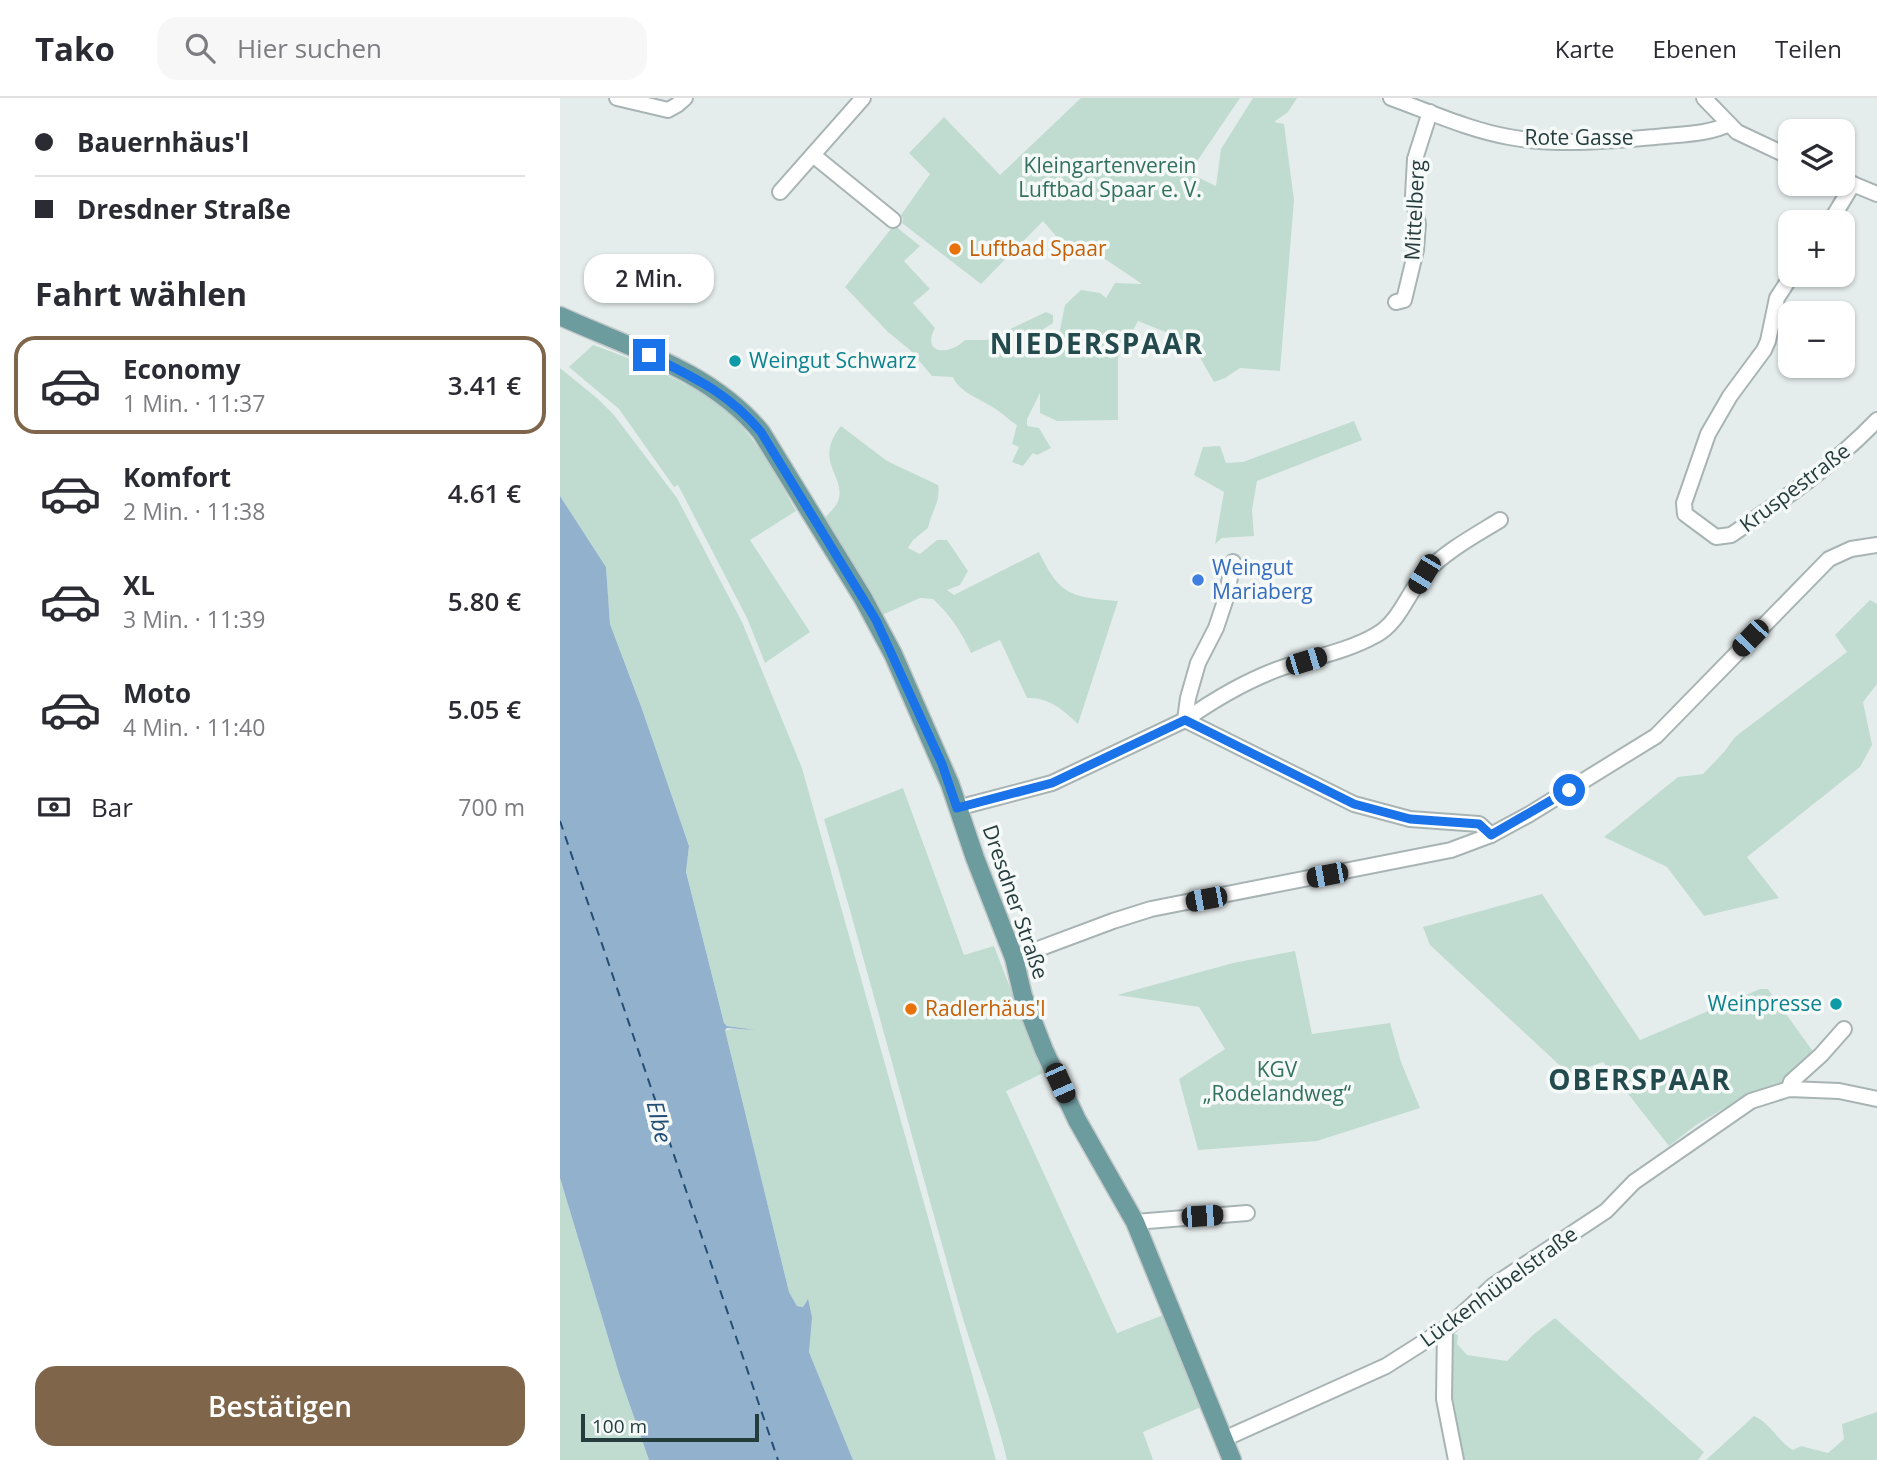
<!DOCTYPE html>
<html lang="de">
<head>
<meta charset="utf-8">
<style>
	:root { --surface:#fff; --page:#f7f7f7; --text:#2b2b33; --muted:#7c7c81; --line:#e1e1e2; --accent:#7f664b }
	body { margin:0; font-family:"Open Sans",sans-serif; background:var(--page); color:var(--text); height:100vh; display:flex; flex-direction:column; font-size:26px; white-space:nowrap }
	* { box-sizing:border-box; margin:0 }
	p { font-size:23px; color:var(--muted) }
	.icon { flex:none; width:38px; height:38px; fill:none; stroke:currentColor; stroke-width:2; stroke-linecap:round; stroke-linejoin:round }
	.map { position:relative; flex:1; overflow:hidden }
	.panel { display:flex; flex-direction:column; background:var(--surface); width:560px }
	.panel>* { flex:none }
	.top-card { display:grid; align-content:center; height:154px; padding:0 35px; background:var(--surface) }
	.controls { position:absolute; left:1218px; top:21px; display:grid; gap:14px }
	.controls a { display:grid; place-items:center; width:77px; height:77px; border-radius:14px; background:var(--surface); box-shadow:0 2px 5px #0004; font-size:35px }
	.scale { position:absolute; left:21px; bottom:18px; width:178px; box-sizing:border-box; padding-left:7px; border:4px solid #253c3d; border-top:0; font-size:19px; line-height:24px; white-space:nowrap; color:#253c3d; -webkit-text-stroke:5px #f5f9f8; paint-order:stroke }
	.end { position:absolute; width:32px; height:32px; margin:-16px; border:9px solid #1a73e8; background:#fff; box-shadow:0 0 0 4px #fff }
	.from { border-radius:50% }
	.bubble { position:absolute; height:49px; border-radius:21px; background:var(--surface); box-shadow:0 2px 5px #0004; font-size:23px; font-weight:600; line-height:49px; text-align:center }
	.car { position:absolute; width:21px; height:42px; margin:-21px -10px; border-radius:9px; box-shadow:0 0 5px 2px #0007; background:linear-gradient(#222 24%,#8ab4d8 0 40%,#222 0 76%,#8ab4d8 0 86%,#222 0) }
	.top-card b { display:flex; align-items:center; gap:24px; height:66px; font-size:26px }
	.top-card b+b { border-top:2px solid var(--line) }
	.top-card i { width:18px; height:18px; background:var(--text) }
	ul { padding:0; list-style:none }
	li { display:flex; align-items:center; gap:21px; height:98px; margin:0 14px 10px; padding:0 21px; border:4px solid transparent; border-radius:21px }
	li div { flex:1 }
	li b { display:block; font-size:26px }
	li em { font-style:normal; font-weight:600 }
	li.active { border-color:var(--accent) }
	li>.icon { width:63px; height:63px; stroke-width:1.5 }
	h2 { padding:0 35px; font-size:32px; line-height:84px }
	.pay { display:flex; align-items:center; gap:18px; height:77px; padding:0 35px; font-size:26px }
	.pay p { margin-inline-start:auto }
	.button { display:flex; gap:14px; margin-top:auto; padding:14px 35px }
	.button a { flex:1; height:80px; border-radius:21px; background:var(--accent); color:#fff; font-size:28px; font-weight:600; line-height:80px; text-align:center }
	header { display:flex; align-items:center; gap:42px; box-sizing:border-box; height:98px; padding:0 35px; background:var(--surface); border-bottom:2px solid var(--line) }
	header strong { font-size:33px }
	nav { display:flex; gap:38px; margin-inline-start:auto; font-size:24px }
	.search { width:490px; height:63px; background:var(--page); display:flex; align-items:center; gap:18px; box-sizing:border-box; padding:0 24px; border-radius:21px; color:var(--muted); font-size:26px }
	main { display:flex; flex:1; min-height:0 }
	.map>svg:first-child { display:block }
	.green { fill:#c0dcd0 }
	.water { fill:#92b1cd }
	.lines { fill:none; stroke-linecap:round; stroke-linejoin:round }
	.ferry { stroke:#244e74; stroke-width:2; stroke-dasharray:9 7; stroke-linecap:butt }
	.minor-casing { stroke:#a8b4b4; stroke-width:18 }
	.major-casing { stroke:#c2c8c9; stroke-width:21 }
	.minor { stroke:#fff; stroke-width:14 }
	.major { stroke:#6d9c9e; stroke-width:18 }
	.route { stroke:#1a73e8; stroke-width:9 }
	.food-dot { fill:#e8710a; stroke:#f5f9f8; stroke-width:2.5 }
	.culture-dot { fill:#0f9aa8; stroke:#f5f9f8; stroke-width:2.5 }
	.shop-dot { fill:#3f7fe0; stroke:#f5f9f8; stroke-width:2.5 }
	.labels { text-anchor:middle; stroke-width:7; stroke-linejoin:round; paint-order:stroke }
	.street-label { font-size:21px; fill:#253c3d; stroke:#f5f9f8 }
	.park-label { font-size:21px; fill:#33715e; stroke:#f5f9f8 }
	.food-label { font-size:21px; fill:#c56008; stroke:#f5f9f8; text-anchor:start }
	.culture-label { font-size:21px; fill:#0d838f; stroke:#f5f9f8; text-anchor:start }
	.shop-label { font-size:21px; fill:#366cbe; stroke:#f5f9f8; text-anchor:start }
	.water-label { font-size:23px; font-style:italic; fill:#244e74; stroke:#f5f9f8 }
	.district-label { font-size:28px; font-weight:bold; letter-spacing:2px; fill:#234b4e; stroke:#f5f9f8 }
</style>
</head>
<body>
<header>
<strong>Tako</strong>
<div class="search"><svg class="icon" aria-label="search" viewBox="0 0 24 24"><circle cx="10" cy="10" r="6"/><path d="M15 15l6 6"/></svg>Hier suchen</div>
<nav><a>Karte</a><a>Ebenen</a><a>Teilen</a></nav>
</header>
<main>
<section class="panel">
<div class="top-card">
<b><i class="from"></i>Bauernhäus'l</b>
<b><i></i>Dresdner Straße</b>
</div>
<h2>Fahrt wählen</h2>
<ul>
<li class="active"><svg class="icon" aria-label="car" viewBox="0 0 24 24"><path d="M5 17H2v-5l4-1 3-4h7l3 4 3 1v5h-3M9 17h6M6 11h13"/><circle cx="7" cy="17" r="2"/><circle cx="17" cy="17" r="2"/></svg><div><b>Economy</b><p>1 Min. · 11:37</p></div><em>3.41 €</em></li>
<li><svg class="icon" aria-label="car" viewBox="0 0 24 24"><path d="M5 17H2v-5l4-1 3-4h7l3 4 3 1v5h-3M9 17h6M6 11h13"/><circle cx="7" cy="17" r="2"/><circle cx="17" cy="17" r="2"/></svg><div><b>Komfort</b><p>2 Min. · 11:38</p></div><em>4.61 €</em></li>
<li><svg class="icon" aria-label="car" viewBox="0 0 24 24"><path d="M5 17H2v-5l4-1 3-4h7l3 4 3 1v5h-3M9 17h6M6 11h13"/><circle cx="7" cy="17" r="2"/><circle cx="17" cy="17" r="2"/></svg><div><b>XL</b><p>3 Min. · 11:39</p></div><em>5.80 €</em></li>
<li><svg class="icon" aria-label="car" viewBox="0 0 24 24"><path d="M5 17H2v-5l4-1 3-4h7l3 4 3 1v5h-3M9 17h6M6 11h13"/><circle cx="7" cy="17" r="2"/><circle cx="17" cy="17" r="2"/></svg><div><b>Moto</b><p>4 Min. · 11:40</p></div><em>5.05 €</em></li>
</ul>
<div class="pay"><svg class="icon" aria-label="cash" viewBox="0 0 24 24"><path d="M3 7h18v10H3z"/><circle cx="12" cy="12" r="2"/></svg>Bar<p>700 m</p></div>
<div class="button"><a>Bestätigen</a></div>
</section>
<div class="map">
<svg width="1317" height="1362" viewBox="0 0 1317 1362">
	<rect width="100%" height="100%" fill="#e5edec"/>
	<!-- green -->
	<g class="green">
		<path d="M521,0H680L629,75L656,88L661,51L693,0H737L728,14L714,24L724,26L734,102L720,273L680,270L665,280L654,284L635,251L618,239L578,223L558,260V322L497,323L480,315V295L467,321V328L479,330L491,350L477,357L473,355L463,368L452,364L459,349L452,346L457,327C449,322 442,315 434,310C419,300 400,295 393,279L372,278L350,252L328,234L285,189L334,127L360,148L344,163L370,191L353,205L375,230C361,255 388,259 405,242H427L486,214L493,217V225L477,235L478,240L489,254L498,242L505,207L521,192L540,195L546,200L555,185L582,186L542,159L516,157L501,144L483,123L421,186L342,125L343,121L341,117L370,76L349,55L384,19L440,77Z"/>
		<path d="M33,247C73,261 148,291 176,322C201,348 218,382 236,413L190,442L250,534L205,565L187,520L118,387L114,389L59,311L9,269Z"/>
		<polygon points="0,270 38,301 54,317 117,400 182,524 242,670 436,1362 293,1362 249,1254 247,1202 243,1209 237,1208 229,1194 165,932 181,930 167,928 164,925 126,774 129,748 82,611 50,526 46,469 0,398"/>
		<polygon points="794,323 802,342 697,383 692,412 694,438 662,440 655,446 664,394 634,377 643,349 660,348 666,365 683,364"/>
		<path d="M281,328L327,363L378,387C381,404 371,414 368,430L353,442L348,450L360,456L377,442H387L408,473L400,487L387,492L394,497L479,454C500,498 511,499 558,503L518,626C503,612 489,599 467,600L440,542L411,555C401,533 390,517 373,501L360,500L322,517L264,421C268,416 276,409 278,403C287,378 252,364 281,328Z"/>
		<polygon points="1310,502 1317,506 1317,586 1303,604 1312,647 1300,669 1187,759 1219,800 1144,818 1107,769 1044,739 1118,679 1143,676 1164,654 1175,639 1287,554 1275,537"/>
		<path d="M343,690L404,857L434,848L483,975L446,993L557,1235L611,1214L648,1306L583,1334L593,1362H447C434,1307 412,1255 397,1200C352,1041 310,880 264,721Z"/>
		<polygon points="982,796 1080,942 1200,891 1208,891 1252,952 1252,960 1225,985 1215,986 1187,997 1136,1027 1109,1048 1043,964 1009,976 870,847 863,829"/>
		<polygon points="735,853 752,936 830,925 841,964 860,1010 757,1043 638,1052 619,981 665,951 639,909 557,897 673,865"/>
		<polygon points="0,1080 60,1279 89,1362 0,1362"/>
		<polygon points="995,1220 1144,1354 1138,1362 903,1362 887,1293 892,1235 898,1237 897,1246 907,1257 947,1263 974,1236"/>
		<path d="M1317,1314V1362H1146L1194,1318C1211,1325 1217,1343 1233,1352L1241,1348L1268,1355L1284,1341L1282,1326Z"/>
	</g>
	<!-- water -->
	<polygon class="water" points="0,398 46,469 50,526 82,611 129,748 126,774 164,925 167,928 195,932 167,930 165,932 229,1194 237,1208 243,1209 248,1201 252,1219 249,1254 293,1362 89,1362 60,1279 0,1080"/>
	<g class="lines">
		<!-- ferry -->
		<polyline class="ferry" points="0,723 218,1362"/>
		<!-- minor casing -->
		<g class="minor-casing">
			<g id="minor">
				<polyline points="57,0 108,12 117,7 125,0"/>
				<path d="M831,0C870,14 909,32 949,39C997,48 1048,43 1095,39C1120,36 1147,37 1169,26"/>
				<polyline points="1144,0 1177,34 1230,59"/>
				<polyline points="253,57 333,122"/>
				<polyline points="1283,82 1317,96"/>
				<polyline points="220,94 303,0"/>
				<polyline points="1270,124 1293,86"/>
				<path d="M1232,177L1217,200L1208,243L1204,252L1170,298L1148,336L1124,405L1125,416L1156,439L1171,437C1223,402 1274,367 1317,322"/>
				<polyline points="836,204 844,202 856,152 858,126 853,98 855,61 870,14"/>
				<path d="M625,622C655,601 689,581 724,569C755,559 788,553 816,537C840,524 848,494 865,475C886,453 914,438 940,422"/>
				<polyline points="625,622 628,600 638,565 656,530 666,500 673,464"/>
				<polyline points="397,710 492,685 625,622 794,706 850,721 919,726 931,737"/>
				<polyline points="454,860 553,823 591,811 891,752 931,737 968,717 1096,638 1269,461 1291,451 1317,447"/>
				<polyline points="1229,991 1231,984 1261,957 1284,931"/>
				<polyline points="575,1124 687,1115"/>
				<polyline points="889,1228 885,1231 884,1301 896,1362"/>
				<polyline points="664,1341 826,1268 889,1228 934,1187 1046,1113 1074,1084 1191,1003 1229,991 1279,993 1317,1001"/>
			</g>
		</g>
		<!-- major casing -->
		<g class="major-casing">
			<path id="major" d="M0,218C70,250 151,273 201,334L303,500L333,556L390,686L415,760L454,860L463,898L484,952L517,1022L575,1124L672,1362"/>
		</g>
		<!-- minor -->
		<use href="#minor" class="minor"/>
		<!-- major -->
		<use href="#major" class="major"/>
	</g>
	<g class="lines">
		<!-- route -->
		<path class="route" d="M89,257C133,279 169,295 201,334L316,522L382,666L397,710L492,685L625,622L794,706L850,721L919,726L931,737L1009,692"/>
	</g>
	<!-- markers -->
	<g class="food-dot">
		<circle cx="395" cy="151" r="7"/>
		<circle cx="351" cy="911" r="7"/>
	</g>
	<g class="culture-dot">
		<circle cx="175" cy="263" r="7"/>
		<circle cx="1276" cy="906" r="7"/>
	</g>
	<circle class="shop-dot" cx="638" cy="482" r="7"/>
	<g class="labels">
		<!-- street labels -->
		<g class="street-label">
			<text x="1019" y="47">Rote Gasse</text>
			<text transform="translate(855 112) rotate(-87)" y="7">Mittelberg</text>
			<text transform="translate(1235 390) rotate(-37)" y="7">Kruspestraße</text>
			<text transform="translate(455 804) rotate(71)" y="7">Dresdner Straße</text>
			<text transform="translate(939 1189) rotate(-36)" y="7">Lückenhübelstraße</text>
		</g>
		<!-- park labels -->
		<g class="park-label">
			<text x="550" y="75">Kleingartenverein<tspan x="550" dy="24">Luftbad Spaar e. V.</tspan></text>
			<text x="717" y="979">KGV<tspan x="717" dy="24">„Rodelandweg“</tspan></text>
		</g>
		<!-- food labels -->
		<g class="food-label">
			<text x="409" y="158">Luftbad Spaar</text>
			<text x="365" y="918">Radlerhäus'l</text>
		</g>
		<!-- culture labels -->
		<g class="culture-label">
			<text x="189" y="270">Weingut Schwarz</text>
			<text x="1262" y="913" text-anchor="end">Weinpresse</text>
		</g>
		<!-- shop labels -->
		<g class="shop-label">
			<text x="652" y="477">Weingut<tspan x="652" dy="24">Mariaberg</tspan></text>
		</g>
		<!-- water labels -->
		<g class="water-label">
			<text transform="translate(99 1024) rotate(77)" y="8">Elbe</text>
		</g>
		<!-- district labels -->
		<g class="district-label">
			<text x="537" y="256">NIEDERSPAAR</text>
			<text x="1080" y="992">OBERSPAAR</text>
		</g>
	</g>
</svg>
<div class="controls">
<a><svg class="icon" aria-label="layers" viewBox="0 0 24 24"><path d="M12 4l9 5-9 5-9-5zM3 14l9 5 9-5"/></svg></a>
<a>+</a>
<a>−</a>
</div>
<div class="scale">100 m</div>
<i class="end from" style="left:1009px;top:692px"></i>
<i class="end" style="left:89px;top:257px"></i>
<div class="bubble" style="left:24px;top:156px;width:130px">2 Min.</div>
<i class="car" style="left:864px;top:476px;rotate:211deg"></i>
<i class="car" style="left:1190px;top:540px;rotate:224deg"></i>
<i class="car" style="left:746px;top:563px;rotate:73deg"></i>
<i class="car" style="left:767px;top:777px;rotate:259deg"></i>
<i class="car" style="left:646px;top:801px;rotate:259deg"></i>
<i class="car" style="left:500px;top:985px;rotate:156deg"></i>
<i class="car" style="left:642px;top:1118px;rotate:86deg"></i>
</div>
</main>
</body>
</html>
